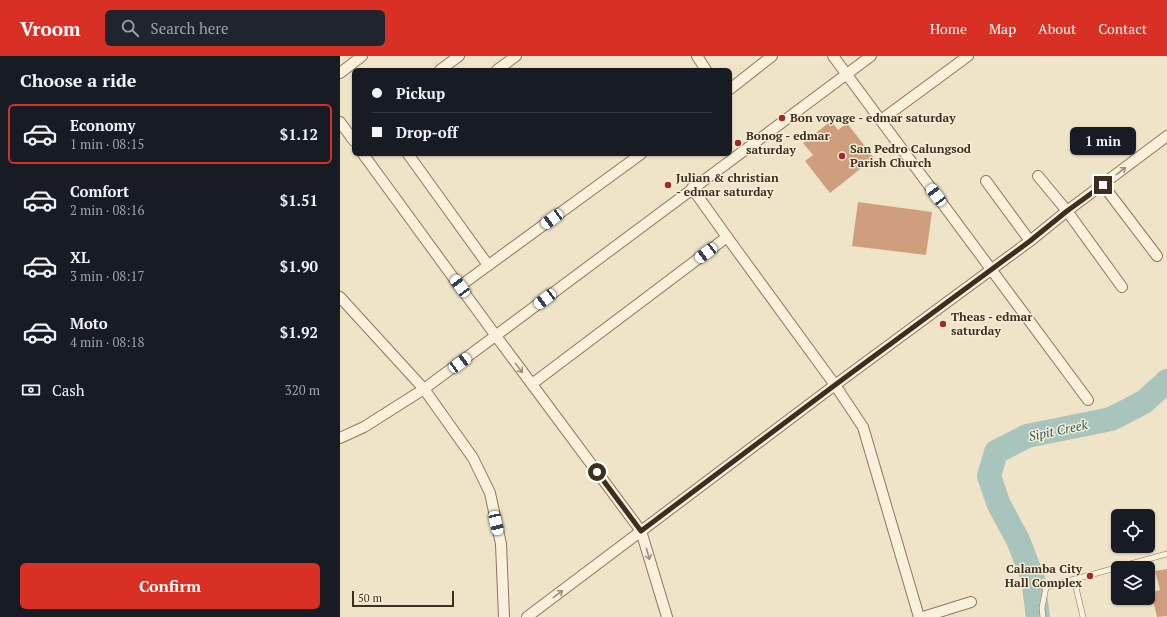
<!DOCTYPE html>
<html lang="en">
<head>
<meta charset="utf-8">
<style>
	:root { --surface:#171b24; --page:#20242c; --text:#f1f3f6; --muted:#9ea1a6; --line:#363941; --accent:#d93025 }
	body { margin:0; font-family:"PT Serif",serif; background:var(--page); color:var(--text); height:100vh; display:flex; flex-direction:column; font-size:15px; white-space:nowrap }
	* { box-sizing:border-box; margin:0 }
	p { font-size:13px; color:var(--muted) }
	.icon { flex:none; width:22px; height:22px; fill:none; stroke:currentColor; stroke-width:2; stroke-linecap:round; stroke-linejoin:round }
	.map { position:relative; flex:1; overflow:hidden }
	.panel { display:flex; flex-direction:column; background:var(--surface); width:340px }
	.panel>* { flex:none }
	.banner { position:absolute; left:12px; top:12px; width:380px; height:88px; border-radius:6px; box-shadow:0 1px 3px #0004; display:grid; align-content:center; height:88px; padding:0 20px; background:var(--surface) }
	.fabs { position:absolute; left:771px; top:453px; display:grid; gap:8px }
	.fabs a { display:grid; place-items:center; width:44px; height:44px; border-radius:6px; background:var(--surface); box-shadow:0 1px 3px #0004; font-size:20px }
	.scale { position:absolute; left:12px; bottom:10px; width:102px; box-sizing:border-box; padding-left:4px; border:2px solid #3d2e20; border-top:0; font-size:11px; line-height:14px; white-space:nowrap; color:#3d2e20; -webkit-text-stroke:3px #f7eed8; paint-order:stroke }
	.end { position:absolute; width:18px; height:18px; margin:-9px; border:5px solid #3d2e20; background:#fff; box-shadow:0 0 0 2px #fff }
	.from { border-radius:50% }
	.bubble { position:absolute; height:28px; border-radius:6px; background:var(--surface); box-shadow:0 1px 3px #0004; font-size:13px; font-weight:700; line-height:28px; text-align:center }
	.car { position:absolute; width:12px; height:24px; margin:-12px -6px; border-radius:5px; box-shadow:0 0 3px 1px #0007; background:linear-gradient(#fff 24%,#345 0 40%,#fff 0 76%,#345 0 86%,#fff 0) }
	.banner b { display:flex; align-items:center; gap:14px; height:38px; font-size:15px }
	.banner b+b { border-top:1px solid var(--line) }
	.banner i { width:10px; height:10px; background:var(--text) }
	ul { padding:0; list-style:none }
	li { display:flex; align-items:center; gap:12px; height:60px; margin:0 8px 6px; padding:0 12px; border:2px solid transparent; border-radius:6px }
	li div { flex:1 }
	li b { display:block; font-size:15px }
	li em { font-style:normal; font-weight:700 }
	li.active { border-color:var(--accent) }
	li>.icon { width:36px; height:36px; stroke-width:1.5 }
	h2 { padding:0 20px; font-size:18px; line-height:48px }
	.pay { display:flex; align-items:center; gap:10px; height:44px; padding:0 20px; font-size:15px }
	.pay p { margin-inline-start:auto }
	.primary-button { display:flex; gap:8px; margin-top:auto; padding:8px 20px }
	.primary-button a { flex:1; height:46px; border-radius:6px; background:var(--accent); color:#fff; font-size:16px; font-weight:700; line-height:46px; text-align:center }
	header { display:flex; align-items:center; gap:24px; box-sizing:border-box; height:56px; padding:0 20px; background:var(--accent); color:#fff }
	header strong { font-size:19px }
	nav { display:flex; gap:22px; margin-inline-start:auto; font-size:14px }
	.search { width:280px; height:36px; background:var(--page); display:flex; align-items:center; gap:10px; box-sizing:border-box; padding:0 14px; border-radius:6px; color:var(--muted); font-size:15px }
	main { display:flex; flex:1; min-height:0 }
	.map>svg:first-child { display:block }
	.lines { fill:none; stroke-linecap:round; stroke-linejoin:round }
	.river { stroke:#a9c4bc; stroke-width:24 }
	.building { fill:#cf9f7d }
	.lane-casing { stroke:#8d765c; stroke-width:6 }
	.street-casing { stroke:#8d765c; stroke-width:12 }
	.lane { stroke:#faf1dc; stroke-width:5 }
	.street { stroke:#faf1dc; stroke-width:10 }
	.oneway { stroke:#9c907e }
	.route { stroke:#3d2e20; stroke-width:5 }
	.poi-dot { fill:#9e2a2b; stroke:#f7eed8; stroke-width:1.5 }
	.labels { text-anchor:middle; stroke-width:3; stroke-linejoin:round; paint-order:stroke }
	.poi-label { font-size:12px; font-weight:bold; fill:#3d2e20; stroke:#f7eed8; text-anchor:start }
	.water-label { font-size:13px; font-style:italic; fill:#2f5d5a; stroke:#f7eed8 }
</style>
</head>
<body>
<header>
<strong>Vroom</strong>
<div class="search"><svg class="icon" aria-label="search" viewBox="0 0 24 24"><circle cx="10" cy="10" r="6"/><path d="M15 15l6 6"/></svg>Search here</div>
<nav><a>Home</a><a>Map</a><a>About</a><a>Contact</a></nav>
</header>
<main>
<section class="panel">
<h2>Choose a ride</h2>
<ul>
<li class="active"><svg class="icon" aria-label="car" viewBox="0 0 24 24"><path d="M5 17H2v-5l4-1 3-4h7l3 4 3 1v5h-3M9 17h6M6 11h13"/><circle cx="7" cy="17" r="2"/><circle cx="17" cy="17" r="2"/></svg><div><b>Economy</b><p>1 min · 08:15</p></div><em>$1.12</em></li>
<li><svg class="icon" aria-label="car" viewBox="0 0 24 24"><path d="M5 17H2v-5l4-1 3-4h7l3 4 3 1v5h-3M9 17h6M6 11h13"/><circle cx="7" cy="17" r="2"/><circle cx="17" cy="17" r="2"/></svg><div><b>Comfort</b><p>2 min · 08:16</p></div><em>$1.51</em></li>
<li><svg class="icon" aria-label="car" viewBox="0 0 24 24"><path d="M5 17H2v-5l4-1 3-4h7l3 4 3 1v5h-3M9 17h6M6 11h13"/><circle cx="7" cy="17" r="2"/><circle cx="17" cy="17" r="2"/></svg><div><b>XL</b><p>3 min · 08:17</p></div><em>$1.90</em></li>
<li><svg class="icon" aria-label="car" viewBox="0 0 24 24"><path d="M5 17H2v-5l4-1 3-4h7l3 4 3 1v5h-3M9 17h6M6 11h13"/><circle cx="7" cy="17" r="2"/><circle cx="17" cy="17" r="2"/></svg><div><b>Moto</b><p>4 min · 08:18</p></div><em>$1.92</em></li>
</ul>
<div class="pay"><svg class="icon" aria-label="cash" viewBox="0 0 24 24"><path d="M3 7h18v10H3z"/><circle cx="12" cy="12" r="2"/></svg>Cash<p>320 m</p></div>
<div class="primary-button"><a>Confirm</a></div>
</section>
<div class="map">
<svg width="827" height="561" viewBox="0 0 827 561">
	<rect width="100%" height="100%" fill="#f0e4c8"/>
	<g class="lines">
		<!-- river -->
		<polyline class="river" points="698,561 693,523 678,484 659,449 649,420 656,396 687,380 771,363 804,346 827,325"/>
	</g>
	<!-- building -->
	<g class="building">
		<polygon points="491,65 498,74 507,67 534,102 490,137 465,105 473,99 463,87"/>
		<polygon points="518,146 592,156 586,199 512,190"/>
		<polygon points="827,513 827,560 817,561 811,536 820,534 815,515"/>
	</g>
	<g class="lines">
		<!-- lane casing -->
		<g class="lane-casing">
			<g id="lane">
				<polyline points="734,523 743,561"/>
				<polyline points="703,561 702,552 706,531 827,498"/>
			</g>
		</g>
		<!-- street casing -->
		<g class="street-casing">
			<g id="street">
				<polyline points="357,0 366,14"/>
				<polyline points="493,0 748,344"/>
				<polyline points="100,14 119,0"/>
				<polyline points="157,14 176,0"/>
				<polyline points="0,17 22,0"/>
				<polyline points="390,33 432,0"/>
				<polyline points="541,64 628,0"/>
				<polyline points="0,66 14,85"/>
				<polyline points="23,98 156,280 301,475 327,561"/>
				<polyline points="68,98 148,209"/>
				<polyline points="698,120 727,155 782,231"/>
				<polyline points="646,125 690,185"/>
				<polyline points="763,129 817,200"/>
				<polyline points="387,181 495,329 523,371 579,561"/>
				<polyline points="120,230 301,98"/>
				<polyline points="0,241 84,333 133,402 150,437 161,488 164,561"/>
				<polyline points="192,328 387,181 352,132"/>
				<polyline points="0,382 24,371 84,333 531,0"/>
				<polyline points="187,561 495,329 690,185 727,155 827,80"/>
				<polyline points="583,561 631,546"/>
			</g>
		</g>
		<!-- lane -->
		<use href="#lane" class="lane"/>
		<!-- street -->
		<use href="#street" class="street"/>
	</g>
	<!-- one-way arrows -->
	<defs><path id="oneway-shaft" d="M-6 0H5M1.5-3L5.5 0L1.5 3" fill="none" stroke-width="1.6" stroke-linecap="round" stroke-linejoin="round"/></defs>
	<g class="oneway">
		<use href="#oneway-shaft" transform="translate(781 115) rotate(-37)"/>
		<use href="#oneway-shaft" transform="translate(179 312) rotate(53)"/>
		<use href="#oneway-shaft" transform="translate(308 498) rotate(74)"/>
		<use href="#oneway-shaft" transform="translate(218 538) rotate(-37)"/>
	</g>
	<g class="lines">
		<!-- route -->
		<polyline class="route" points="257,416 301,475 495,329 690,185 727,155 763,129"/>
	</g>
	<!-- markers -->
	<g class="poi-dot">
		<circle cx="442" cy="62" r="4"/>
		<circle cx="398" cy="87" r="4"/>
		<circle cx="502" cy="100" r="4"/>
		<circle cx="328" cy="129" r="4"/>
		<circle cx="603" cy="268" r="4"/>
		<circle cx="750" cy="520" r="4"/>
	</g>
	<g class="labels">
		<!-- poi labels -->
		<g class="poi-label">
			<text x="450" y="66">Bon voyage - edmar saturday</text>
			<text x="406" y="84">Bonog - edmar<tspan x="406" dy="14">saturday</tspan></text>
			<text x="510" y="97">San Pedro Calungsod<tspan x="510" dy="14">Parish Church</tspan></text>
			<text x="336" y="126">Julian &amp; christian<tspan x="336" dy="14">- edmar saturday</tspan></text>
			<text x="611" y="265">Theas - edmar<tspan x="611" dy="14">saturday</tspan></text>
			<text x="742" y="517" text-anchor="end">Calamba City<tspan x="742" dy="14">Hall Complex</tspan></text>
		</g>
		<!-- water labels -->
		<g class="water-label">
			<text transform="translate(718 374) rotate(-12)" y="5">Sipit Creek</text>
		</g>
	</g>
</svg>
<div class="fabs">
<a><svg class="icon" aria-label="locate" viewBox="0 0 24 24"><circle cx="12" cy="12" r="6"/><path d="M12 2v4M12 18v4M2 12h4M18 12h4"/></svg></a>
<a><svg class="icon" aria-label="layers" viewBox="0 0 24 24"><path d="M12 4l9 5-9 5-9-5zM3 14l9 5 9-5"/></svg></a>
</div>
<div class="scale">50 m</div>
<i class="end from" style="left:257px;top:416px"></i>
<i class="end" style="left:763px;top:129px"></i>
<div class="bubble" style="left:730px;top:71px;width:66px">1 min</div>
<i class="car" style="left:596px;top:139px;rotate:323deg"></i>
<i class="car" style="left:212px;top:163px;rotate:234deg"></i>
<i class="car" style="left:366px;top:197px;rotate:233deg"></i>
<i class="car" style="left:120px;top:230px;rotate:324deg"></i>
<i class="car" style="left:205px;top:243px;rotate:233deg"></i>
<i class="car" style="left:120px;top:307px;rotate:54deg"></i>
<i class="car" style="left:156px;top:467px;rotate:167deg"></i>
<div class="banner">
<b><i class="from"></i>Pickup</b>
<b><i></i>Drop-off</b>
</div>
</div>
</main>
</body>
</html>
